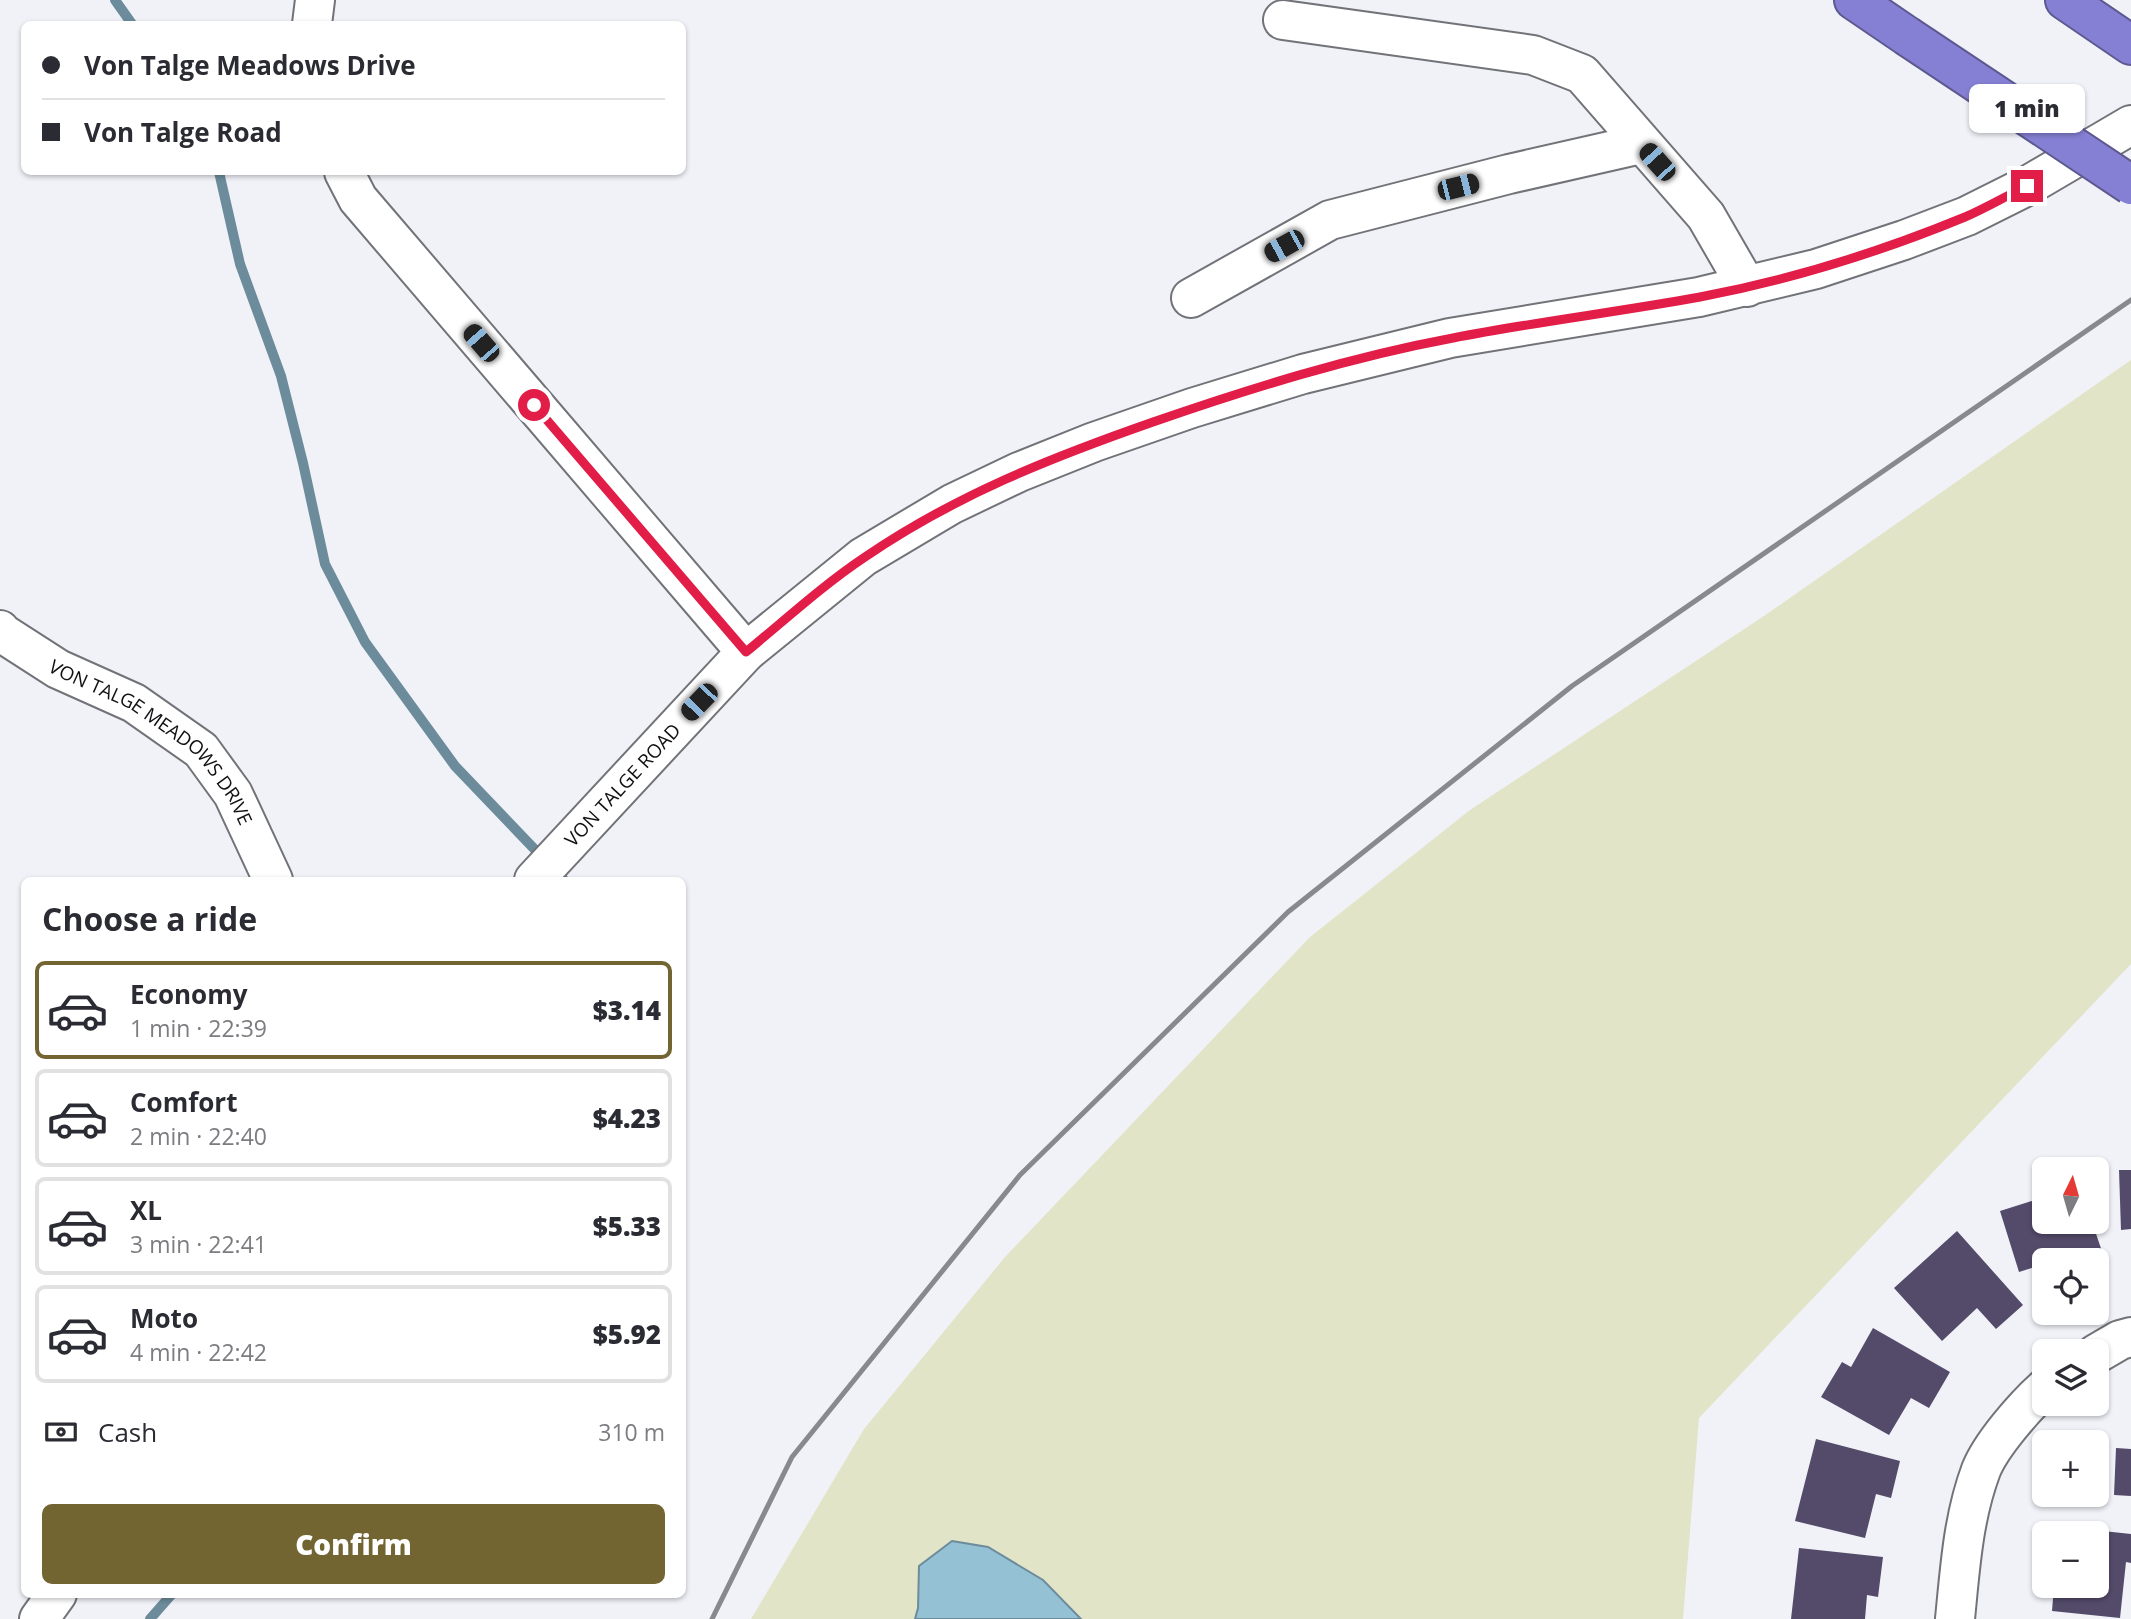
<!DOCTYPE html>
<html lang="en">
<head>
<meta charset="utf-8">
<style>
	:root { --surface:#fff; --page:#f2f2f3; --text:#2b2b33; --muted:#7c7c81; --line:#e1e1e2; --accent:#726532 }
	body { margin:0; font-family:"Open Sans",sans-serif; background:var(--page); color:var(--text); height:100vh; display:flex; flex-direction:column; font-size:26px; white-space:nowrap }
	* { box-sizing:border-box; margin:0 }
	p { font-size:23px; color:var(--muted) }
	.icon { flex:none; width:38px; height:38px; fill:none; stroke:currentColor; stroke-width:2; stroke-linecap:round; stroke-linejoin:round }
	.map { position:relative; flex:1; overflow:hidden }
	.details { position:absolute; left:21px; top:877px; width:665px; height:721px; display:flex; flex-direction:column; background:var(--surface); border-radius:10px; box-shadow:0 2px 5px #0004 }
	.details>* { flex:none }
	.guide { position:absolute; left:21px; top:21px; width:665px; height:154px; border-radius:10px; box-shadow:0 2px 5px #0004; display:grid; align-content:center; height:154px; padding:0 21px; background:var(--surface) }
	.needle { width:46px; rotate:5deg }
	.buttons { position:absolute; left:2032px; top:1157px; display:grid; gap:14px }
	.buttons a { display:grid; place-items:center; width:77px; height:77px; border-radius:10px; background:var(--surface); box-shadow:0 2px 5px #0004; font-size:35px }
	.end { position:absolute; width:32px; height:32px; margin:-16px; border:9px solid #e11d48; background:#fff; box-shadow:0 0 0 4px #fff }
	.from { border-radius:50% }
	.bubble { position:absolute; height:49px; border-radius:10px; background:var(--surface); box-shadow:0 2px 5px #0004; font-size:23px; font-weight:800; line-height:49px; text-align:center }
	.car { position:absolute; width:21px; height:42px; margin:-21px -10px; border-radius:9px; box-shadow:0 0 5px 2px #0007; background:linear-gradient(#222 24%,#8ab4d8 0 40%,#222 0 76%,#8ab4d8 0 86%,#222 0) }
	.guide b { display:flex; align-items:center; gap:24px; height:66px; font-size:26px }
	.guide b+b { border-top:2px solid var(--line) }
	.guide i { width:18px; height:18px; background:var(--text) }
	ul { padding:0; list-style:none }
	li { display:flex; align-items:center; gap:21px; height:98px; margin:0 14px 10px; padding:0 7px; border:4px solid var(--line); border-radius:10px }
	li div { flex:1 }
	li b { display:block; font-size:26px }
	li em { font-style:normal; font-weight:800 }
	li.active { border-color:var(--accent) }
	li>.icon { width:63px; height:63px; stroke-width:1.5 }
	h2 { padding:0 21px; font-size:32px; line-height:84px }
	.pay { display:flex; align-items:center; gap:18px; height:77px; padding:0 21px; font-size:26px }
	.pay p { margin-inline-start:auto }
	.button { display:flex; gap:14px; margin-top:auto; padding:14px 21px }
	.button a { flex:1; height:80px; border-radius:10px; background:var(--accent); color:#fff; font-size:28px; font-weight:800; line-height:80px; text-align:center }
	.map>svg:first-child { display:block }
	.green { fill:#e2e4c7 }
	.water { fill:#95c1d5; stroke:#6d8c9b; stroke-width:2 }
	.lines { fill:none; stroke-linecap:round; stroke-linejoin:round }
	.stream { stroke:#6d8c9b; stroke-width:10 }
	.building { fill:#544a6a }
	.minor-casing { stroke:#717378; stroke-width:42 }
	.highway-casing { stroke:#5d5990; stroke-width:42 }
	.minor { stroke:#fff; stroke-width:38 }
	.highway { stroke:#8680d4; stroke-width:38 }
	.rail { stroke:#88898e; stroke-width:5 }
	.highway-bridge-casing { stroke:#5d5990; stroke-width:42; stroke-linecap:butt }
	.highway-bridge { stroke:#8680d4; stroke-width:38 }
	.route { stroke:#e11d48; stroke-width:9 }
	.labels { text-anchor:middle; stroke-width:7; stroke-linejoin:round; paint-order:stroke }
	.street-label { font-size:19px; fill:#101113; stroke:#fff }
</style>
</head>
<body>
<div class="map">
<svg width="2131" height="1619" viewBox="0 0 2131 1619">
	<rect width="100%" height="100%" fill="#f0f2f8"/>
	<!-- green -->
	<polygon class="green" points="2131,360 2131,964 1699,1418 1683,1619 1081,1619 1043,1580 918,1608 915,1619 751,1619 864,1429 1005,1257 1310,937 1470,810 1764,616"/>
	<!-- water -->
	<polygon class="water" points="952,1541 988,1547 1043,1580 1081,1619 915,1619 918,1608 919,1566"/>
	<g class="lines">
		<!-- stream -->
		<g class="stream">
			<polyline points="115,0 132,24"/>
			<polyline points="219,172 240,264 281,376 303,463 325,564 365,642 455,766 564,880"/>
			<polyline points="150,1619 172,1594"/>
		</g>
	</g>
	<!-- building -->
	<g class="building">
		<polygon points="2119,1170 2131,1170 2131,1229 2121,1230"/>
		<polygon points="2044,1197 2044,1222 2092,1222 2107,1266 2096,1269 2096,1260 2069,1260 2068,1256 2056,1260 2044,1260 2044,1264 2019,1272 2000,1211"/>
		<polygon points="1957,1231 2023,1305 1996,1329 1977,1308 1942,1341 1894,1288"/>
		<polygon points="1873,1328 1950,1372 1929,1408 1911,1398 1889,1435 1821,1397 1842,1362 1851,1367"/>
		<polygon points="1816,1439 1900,1461 1891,1498 1876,1494 1865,1538 1795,1521"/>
		<polygon points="2116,1448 2131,1449 2131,1496 2114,1495"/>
		<polygon points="2038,1524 2131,1534 2131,1563 2126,1562 2120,1618 2052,1611 2054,1586 2096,1586 2096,1533 2044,1533 2044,1564 2034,1564"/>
		<polygon points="1799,1548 1883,1557 1878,1597 1867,1595 1865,1619 1791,1619"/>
	</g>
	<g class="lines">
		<!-- minor casing -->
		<g class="minor-casing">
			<g id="minor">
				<polyline points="1283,20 1533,55 1582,74 1706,216 1747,287"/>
				<polyline points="312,24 315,0"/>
				<polyline points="344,172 358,199 746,652"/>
				<polyline points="1191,298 1330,220 1509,174 1641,144"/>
				<path id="s1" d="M0,630L2,633L58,669L134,703L201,750L233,794L273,880"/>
				<path id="s2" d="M534,880L746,652L863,557L952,504L1019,472L1094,442L1192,408L1303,374L1450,338L1699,297L1816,269L1904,240L1967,216L2027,186L2131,125"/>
				<polyline points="2096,1354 2120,1340 2131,1337"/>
				<polyline points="39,1619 57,1594"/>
				<path d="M1955,1619C1960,1569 1963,1518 1981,1470C1991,1445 2024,1407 2044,1389"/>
			</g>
		</g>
		<!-- highway casing -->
		<g class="highway-casing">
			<g id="highway">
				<polyline points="1854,0 1907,36"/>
				<polyline points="2065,0 2131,45"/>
			</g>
		</g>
		<!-- minor -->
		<use href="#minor" class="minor"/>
		<!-- highway -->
		<use href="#highway" class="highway"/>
		<!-- rail -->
		<polyline class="rail" points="712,1619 792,1457 1020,1175 1288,912 1572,686 2131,300"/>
		<!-- highway-bridge casing -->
		<g class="highway-bridge-casing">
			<polyline id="highway-bridge" points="1907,36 2131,185"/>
		</g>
		<!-- highway-bridge -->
		<use href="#highway-bridge" class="highway-bridge"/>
	</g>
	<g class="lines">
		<!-- route -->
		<path class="route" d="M534,405L746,652C785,620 823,585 865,557C956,495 1050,458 1153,422C1251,388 1351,357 1453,338C1535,322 1618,312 1700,297C1790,280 1880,252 1965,217C1986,208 2006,196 2027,186"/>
	</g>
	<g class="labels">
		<!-- street labels -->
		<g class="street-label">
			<text dy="7" stroke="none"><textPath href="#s1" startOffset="192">VON TALGE MEADOWS DRIVE</textPath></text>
			<text dy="7" stroke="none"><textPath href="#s2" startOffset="130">VON TALGE ROAD</textPath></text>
		</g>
	</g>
</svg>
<div class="buttons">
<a><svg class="needle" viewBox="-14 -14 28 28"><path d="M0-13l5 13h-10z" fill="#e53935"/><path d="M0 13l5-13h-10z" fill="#7c7c81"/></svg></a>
<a><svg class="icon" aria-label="locate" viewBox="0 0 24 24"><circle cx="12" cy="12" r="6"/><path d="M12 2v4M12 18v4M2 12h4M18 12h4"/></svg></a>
<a><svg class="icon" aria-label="layers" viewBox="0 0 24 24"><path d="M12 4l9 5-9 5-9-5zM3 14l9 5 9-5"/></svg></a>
<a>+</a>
<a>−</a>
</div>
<i class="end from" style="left:534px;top:405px"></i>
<i class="end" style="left:2027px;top:186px"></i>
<div class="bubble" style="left:1969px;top:84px;width:116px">1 min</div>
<i class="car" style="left:1657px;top:162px;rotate:318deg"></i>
<i class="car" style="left:1458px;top:187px;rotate:76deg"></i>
<i class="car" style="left:1284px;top:246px;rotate:241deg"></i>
<i class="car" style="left:481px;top:343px;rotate:319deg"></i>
<i class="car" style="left:699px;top:702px;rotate:224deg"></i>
<div class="guide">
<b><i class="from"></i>Von Talge Meadows Drive</b>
<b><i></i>Von Talge Road</b>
</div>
<section class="details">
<h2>Choose a ride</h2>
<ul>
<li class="active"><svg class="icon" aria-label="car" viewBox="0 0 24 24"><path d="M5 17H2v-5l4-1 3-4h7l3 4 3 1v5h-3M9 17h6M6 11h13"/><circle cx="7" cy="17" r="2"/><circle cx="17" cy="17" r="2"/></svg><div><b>Economy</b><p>1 min · 22:39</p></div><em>$3.14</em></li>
<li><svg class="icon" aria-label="car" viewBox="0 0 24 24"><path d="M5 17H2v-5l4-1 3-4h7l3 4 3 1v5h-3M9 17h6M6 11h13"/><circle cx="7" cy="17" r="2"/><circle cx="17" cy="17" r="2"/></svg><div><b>Comfort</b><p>2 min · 22:40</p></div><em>$4.23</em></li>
<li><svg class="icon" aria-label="car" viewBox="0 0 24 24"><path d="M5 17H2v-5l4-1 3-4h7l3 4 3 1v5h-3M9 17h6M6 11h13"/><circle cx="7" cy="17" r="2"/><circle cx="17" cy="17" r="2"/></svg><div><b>XL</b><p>3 min · 22:41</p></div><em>$5.33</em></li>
<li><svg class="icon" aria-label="car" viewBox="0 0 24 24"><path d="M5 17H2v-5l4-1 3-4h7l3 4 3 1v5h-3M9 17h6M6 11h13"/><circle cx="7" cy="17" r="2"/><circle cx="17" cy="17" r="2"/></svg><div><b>Moto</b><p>4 min · 22:42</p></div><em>$5.92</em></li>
</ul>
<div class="pay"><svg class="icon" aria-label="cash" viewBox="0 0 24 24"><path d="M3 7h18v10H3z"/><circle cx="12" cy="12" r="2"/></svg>Cash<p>310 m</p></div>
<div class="button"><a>Confirm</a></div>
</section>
</div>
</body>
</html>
